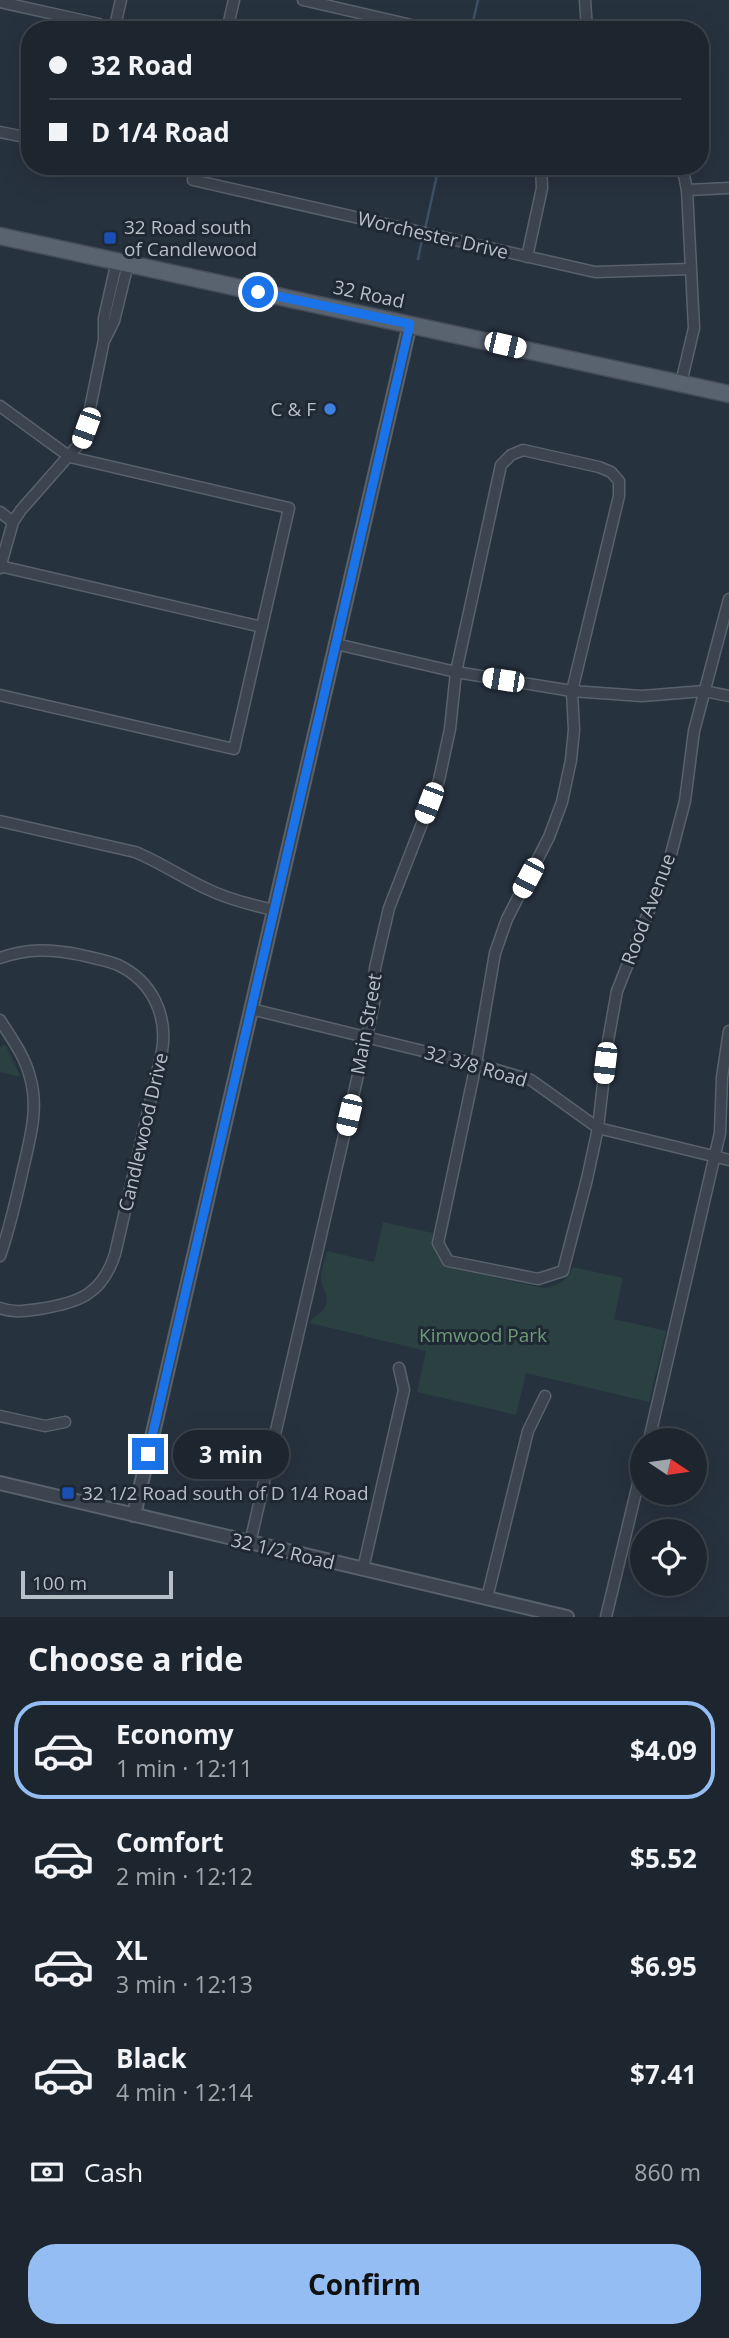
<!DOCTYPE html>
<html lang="en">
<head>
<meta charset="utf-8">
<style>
	:root { --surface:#1d262f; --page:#2a323b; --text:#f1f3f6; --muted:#a0a5aa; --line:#3b434b; --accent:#93bdf3 }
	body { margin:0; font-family:"Open Sans",sans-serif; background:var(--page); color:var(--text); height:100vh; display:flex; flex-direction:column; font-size:26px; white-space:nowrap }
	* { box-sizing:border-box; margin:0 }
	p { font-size:23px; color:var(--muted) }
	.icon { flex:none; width:38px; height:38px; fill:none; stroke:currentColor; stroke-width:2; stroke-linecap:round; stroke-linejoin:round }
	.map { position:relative; height:1617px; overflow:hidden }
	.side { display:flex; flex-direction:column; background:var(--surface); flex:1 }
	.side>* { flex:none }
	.banner { position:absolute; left:21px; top:21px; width:688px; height:154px; border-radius:28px; box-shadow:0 7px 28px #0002,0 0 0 2px var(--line); display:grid; align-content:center; height:154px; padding:0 28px; background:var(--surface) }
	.needle { width:46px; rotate:103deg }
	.controls { position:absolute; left:630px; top:1428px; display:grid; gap:14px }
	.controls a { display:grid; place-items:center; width:77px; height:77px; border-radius:50%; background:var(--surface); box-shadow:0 7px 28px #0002,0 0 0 2px var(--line); font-size:35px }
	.scale { position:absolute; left:21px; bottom:18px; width:152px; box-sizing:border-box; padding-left:7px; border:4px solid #b7bfc9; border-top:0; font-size:19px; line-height:24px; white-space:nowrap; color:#b7bfc9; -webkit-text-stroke:5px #1f2934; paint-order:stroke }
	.end { position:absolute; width:32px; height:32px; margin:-16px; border:9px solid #1a73e8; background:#fff; box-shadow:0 0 0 4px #fff }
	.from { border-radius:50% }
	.bubble { position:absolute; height:49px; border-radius:24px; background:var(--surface); box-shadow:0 7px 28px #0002,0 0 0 2px var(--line); font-size:23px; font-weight:700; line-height:49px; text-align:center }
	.car { position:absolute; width:21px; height:42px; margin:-21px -10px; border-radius:9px; box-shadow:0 0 5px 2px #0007; background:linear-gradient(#fff 24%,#345 0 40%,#fff 0 76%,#345 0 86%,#fff 0) }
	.banner b { display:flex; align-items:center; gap:24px; height:66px; font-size:26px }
	.banner b+b { border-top:2px solid var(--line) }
	.banner i { width:18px; height:18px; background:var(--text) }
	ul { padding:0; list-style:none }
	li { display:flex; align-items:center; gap:21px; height:98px; margin:0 14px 10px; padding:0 14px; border:4px solid transparent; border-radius:28px }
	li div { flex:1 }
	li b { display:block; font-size:26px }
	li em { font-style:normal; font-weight:700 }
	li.active { border-color:var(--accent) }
	li>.icon { width:63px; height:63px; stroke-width:1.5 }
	h2 { padding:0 28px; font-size:32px; line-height:84px }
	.pay { display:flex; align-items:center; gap:18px; height:77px; padding:0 28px; font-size:26px }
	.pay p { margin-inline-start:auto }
	.primary-button { display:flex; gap:14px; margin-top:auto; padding:14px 28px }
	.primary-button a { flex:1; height:80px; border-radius:28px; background:var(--accent); color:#111; font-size:28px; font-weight:700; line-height:80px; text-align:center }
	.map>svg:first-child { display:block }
	.green { fill:#2a4041 }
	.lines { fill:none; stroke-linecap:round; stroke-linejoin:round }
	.stream { stroke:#3d5166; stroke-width:2.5 }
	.minor-casing { stroke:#58626c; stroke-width:13 }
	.tertiary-casing { stroke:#58626c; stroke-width:16 }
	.primary-casing { stroke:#444d58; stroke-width:19 }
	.minor { stroke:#3b444f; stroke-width:10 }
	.tertiary { stroke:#3b444f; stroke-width:12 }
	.primary { stroke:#59636f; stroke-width:16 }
	.route { stroke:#1a73e8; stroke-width:9 }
	.transit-dot { fill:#1a4fb4; stroke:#1f2934; stroke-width:2.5 }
	.shop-dot { fill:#3f7fe0; stroke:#1f2934; stroke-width:2.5 }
	.labels { text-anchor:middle; stroke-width:6; stroke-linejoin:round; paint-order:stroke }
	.poi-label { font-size:19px; fill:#b7bfc9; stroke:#1f2934; text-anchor:start }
	.street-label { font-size:19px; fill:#b7bfc9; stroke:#1f2934 }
	.park-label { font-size:19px; fill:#6f9977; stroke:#1f2934 }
</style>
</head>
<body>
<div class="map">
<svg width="729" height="1617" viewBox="0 0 729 1617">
	<rect width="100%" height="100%" fill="#27323f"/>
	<!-- green -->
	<g class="green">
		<polygon points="5,1044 21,1077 0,1072 0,1047"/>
		<path d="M383,1222L433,1233C431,1249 437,1260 451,1268L543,1288C558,1287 567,1280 573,1267L623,1278L614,1319L666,1331L649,1402L526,1373L516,1415L417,1392L426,1351L310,1323C313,1316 321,1314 325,1307C330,1296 322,1289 321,1279C320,1271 325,1260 327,1251L374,1262Z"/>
	</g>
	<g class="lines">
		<!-- stream -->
		<g class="stream">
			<polyline points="471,30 478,0"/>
			<polyline points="425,229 439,166"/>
			<polyline points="418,259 423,235"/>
		</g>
		<!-- minor casing -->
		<g class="minor-casing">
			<g id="minor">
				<polyline points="303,0 433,30"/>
				<polyline points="585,0 587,30"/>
				<polyline points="0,2 99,24 104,30"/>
				<polyline points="114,30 121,0"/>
				<polyline points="227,30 234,0"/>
				<polyline points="0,132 30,138"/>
				<polyline points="196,166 193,180 595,272 690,269"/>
				<polyline points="679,166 684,175 687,190 694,328 681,383"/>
				<polyline points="687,190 729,188"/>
				<polyline points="527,257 542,188 541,166"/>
				<polyline points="105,339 114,321 128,264"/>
				<polyline points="0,406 70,457 289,508 234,749 0,695"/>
				<polyline points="0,512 13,522"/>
				<polyline points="0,566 262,627"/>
				<polyline points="0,568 13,522 21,510 80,443 86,428 104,340 104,318 117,261"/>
				<polyline points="336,644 456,672 572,691 642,696 704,691 729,696"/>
				<path d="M0,821L135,852C160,862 181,877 205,888C227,899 251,905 274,910"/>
				<path d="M0,958C28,948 52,949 81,955C93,958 106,960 118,965C152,981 168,1015 162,1051L115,1254C102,1295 78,1303 39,1309C25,1311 13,1313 0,1308"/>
				<polyline points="251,1009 476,1064 531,1080 598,1128 729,1160"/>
				<path d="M0,1020C11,1038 25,1056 30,1077C40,1111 28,1145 21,1178C15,1204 9,1231 0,1256"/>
				<polyline points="0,1416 45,1426 65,1422"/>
				<polyline points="649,1440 720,1133 722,1077 729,1031"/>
				<polyline points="250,1543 367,1036 374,1003 375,968 389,908 439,780 450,729 456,672 501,465 511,455 523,450 599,467 611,472 619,481 619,496 572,691 574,730 571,760 562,802 549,837 507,919 495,953 476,1064 438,1243 448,1261 538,1279 563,1271 587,1179 598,1128 608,1041 617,991 670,858 685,801 694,731 729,599"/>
				<polyline points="363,1569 404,1390 399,1368"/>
				<polyline points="487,1598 528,1431 545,1396"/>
				<polyline points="606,1617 642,1467"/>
			</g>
		</g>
		<!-- tertiary casing -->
		<g class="tertiary-casing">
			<g id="tertiary">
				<polyline points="0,1483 567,1617"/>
				<polyline points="134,1515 410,324"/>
			</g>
		</g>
		<!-- primary casing -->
		<g class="primary-casing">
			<polyline id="primary" points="0,236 729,394"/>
		</g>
		<!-- minor -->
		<use href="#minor" class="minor"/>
		<!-- tertiary -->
		<use href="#tertiary" class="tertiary"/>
		<!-- primary -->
		<use href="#primary" class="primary"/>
	</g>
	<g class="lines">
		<!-- route -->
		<polyline class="route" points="148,1454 410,324 258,292"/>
	</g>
	<!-- markers -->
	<g class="transit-dot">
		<rect x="103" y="231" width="14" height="14" rx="3.5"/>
		<rect x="61" y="1486" width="14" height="14" rx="3.5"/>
	</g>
	<circle class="shop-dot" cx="330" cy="409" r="7"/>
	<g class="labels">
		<!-- poi labels -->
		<g class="poi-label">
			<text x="124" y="234">32 Road south<tspan x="124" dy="22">of Candlewood</tspan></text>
			<text x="316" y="416" text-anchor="end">C &amp; F</text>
			<text x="82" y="1500">32 1/2 Road south of D 1/4 Road</text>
		</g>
		<!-- street labels -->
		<g class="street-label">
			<text transform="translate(433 235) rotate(13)" y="7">Worchester Drive</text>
			<text transform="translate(369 294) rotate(12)" y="7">32 Road</text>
			<text transform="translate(648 909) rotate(-69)" y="7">Rood Avenue</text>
			<text transform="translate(366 1024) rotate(-80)" y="7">Main Street</text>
			<text transform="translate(476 1066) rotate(16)" y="7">32 3/8 Road</text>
			<text transform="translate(143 1132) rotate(-77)" y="7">Candlewood Drive</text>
			<text transform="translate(283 1551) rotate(13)" y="7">32 1/2 Road</text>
		</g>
		<!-- park labels -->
		<g class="park-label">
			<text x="483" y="1342">Kimwood Park</text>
		</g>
	</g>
</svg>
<div class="controls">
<a><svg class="needle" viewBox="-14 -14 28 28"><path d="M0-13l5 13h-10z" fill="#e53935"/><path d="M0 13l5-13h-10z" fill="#a0a5aa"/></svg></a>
<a><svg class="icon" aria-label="locate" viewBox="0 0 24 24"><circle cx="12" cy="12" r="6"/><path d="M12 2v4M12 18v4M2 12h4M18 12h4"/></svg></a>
</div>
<div class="scale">100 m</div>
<i class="end from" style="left:258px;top:292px"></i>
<i class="end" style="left:148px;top:1454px"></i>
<div class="bubble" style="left:173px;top:1430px;width:116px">3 min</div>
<i class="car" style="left:505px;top:345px;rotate:103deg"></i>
<i class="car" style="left:86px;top:428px;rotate:200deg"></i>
<i class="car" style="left:503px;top:680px;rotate:279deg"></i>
<i class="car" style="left:429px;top:803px;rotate:201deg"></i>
<i class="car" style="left:528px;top:878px;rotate:208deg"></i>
<i class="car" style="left:605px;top:1063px;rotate:187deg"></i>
<i class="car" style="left:349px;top:1115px;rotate:193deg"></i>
<div class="banner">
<b><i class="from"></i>32 Road</b>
<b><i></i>D 1/4 Road</b>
</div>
</div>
<section class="side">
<h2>Choose a ride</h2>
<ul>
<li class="active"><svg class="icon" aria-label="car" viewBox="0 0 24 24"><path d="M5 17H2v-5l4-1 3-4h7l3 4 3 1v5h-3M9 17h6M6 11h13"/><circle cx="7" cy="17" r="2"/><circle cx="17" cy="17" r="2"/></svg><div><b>Economy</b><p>1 min · 12:11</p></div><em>$4.09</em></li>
<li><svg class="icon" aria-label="car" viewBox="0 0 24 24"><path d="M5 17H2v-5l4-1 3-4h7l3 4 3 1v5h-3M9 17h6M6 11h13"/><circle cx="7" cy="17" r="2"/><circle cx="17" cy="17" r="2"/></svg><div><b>Comfort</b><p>2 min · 12:12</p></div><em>$5.52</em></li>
<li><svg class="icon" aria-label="car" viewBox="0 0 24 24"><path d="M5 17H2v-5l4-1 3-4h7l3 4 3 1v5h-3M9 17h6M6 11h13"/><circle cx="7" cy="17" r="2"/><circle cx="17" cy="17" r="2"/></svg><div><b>XL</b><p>3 min · 12:13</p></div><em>$6.95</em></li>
<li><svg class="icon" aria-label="car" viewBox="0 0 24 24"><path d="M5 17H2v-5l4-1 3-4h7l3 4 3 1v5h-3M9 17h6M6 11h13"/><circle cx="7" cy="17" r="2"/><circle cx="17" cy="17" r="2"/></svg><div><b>Black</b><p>4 min · 12:14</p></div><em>$7.41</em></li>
</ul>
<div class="pay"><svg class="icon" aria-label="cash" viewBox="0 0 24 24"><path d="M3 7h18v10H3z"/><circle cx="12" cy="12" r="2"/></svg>Cash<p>860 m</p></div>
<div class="primary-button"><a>Confirm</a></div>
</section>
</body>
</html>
